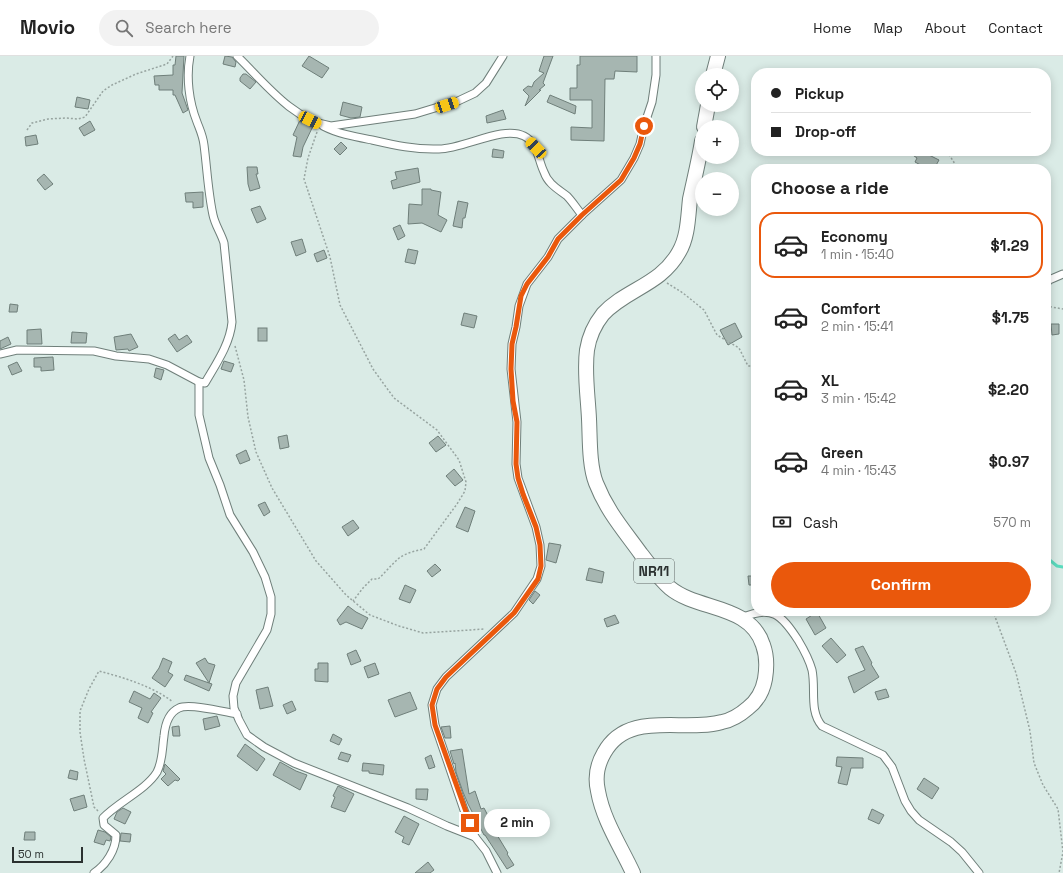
<!DOCTYPE html>
<html lang="en">
<head>
<meta charset="utf-8">
<style>
	:root { --surface:#fff; --page:#f2f2f2; --text:#222; --muted:#767676; --line:#e0e0e0; --accent:#ea580c }
	body { margin:0; font-family:"Space Grotesk",sans-serif; background:var(--page); color:var(--text); height:100vh; display:flex; flex-direction:column; font-size:15px; white-space:nowrap }
	* { box-sizing:border-box; margin:0 }
	p { font-size:13px; color:var(--muted) }
	.icon { flex:none; width:22px; height:22px; fill:none; stroke:currentColor; stroke-width:2; stroke-linecap:round; stroke-linejoin:round }
	.map { position:relative; flex:1; overflow:hidden }
	.details { position:absolute; left:751px; top:108px; width:300px; height:452px; display:flex; flex-direction:column; background:var(--surface); border-radius:16px; box-shadow:0 2px 10px #0003 }
	.details>* { flex:none }
	.top-card { position:absolute; left:751px; top:12px; width:300px; height:88px; border-radius:16px; box-shadow:0 2px 10px #0003; display:grid; align-content:center; height:88px; padding:0 20px; background:var(--surface) }
	.controls { position:absolute; left:695px; top:12px; display:grid; gap:8px }
	.controls a { display:grid; place-items:center; width:44px; height:44px; border-radius:50%; background:var(--surface); box-shadow:0 2px 10px #0003; font-size:20px }
	.scale { position:absolute; left:12px; bottom:10px; width:71px; box-sizing:border-box; padding-left:4px; border:2px solid #2b3130; border-top:0; font-size:11px; line-height:14px; white-space:nowrap; color:#2b3130; -webkit-text-stroke:3px #daebe6; paint-order:stroke }
	.end { position:absolute; width:18px; height:18px; margin:-9px; border:5px solid #ea580c; background:#fff; box-shadow:0 0 0 2px #fff }
	.from { border-radius:50% }
	.bubble { position:absolute; height:28px; border-radius:14px; background:var(--surface); box-shadow:0 2px 10px #0003; font-size:13px; font-weight:800; line-height:28px; text-align:center }
	.car { position:absolute; width:12px; height:24px; margin:-12px -6px; border-radius:5px; box-shadow:0 0 3px 1px #0007; background:linear-gradient(#f5c518 24%,#345 0 40%,#f5c518 0 76%,#345 0 86%,#f5c518 0) }
	.top-card b { display:flex; align-items:center; gap:14px; height:38px; font-size:15px }
	.top-card b+b { border-top:1px solid var(--line) }
	.top-card i { width:10px; height:10px; background:var(--text) }
	ul { padding:0; list-style:none }
	li { display:flex; align-items:center; gap:12px; height:66px; margin:0 8px 6px; padding:0 12px; border:2px solid transparent; border-radius:16px }
	li div { flex:1 }
	li b { display:block; font-size:15px }
	li em { font-style:normal; font-weight:800 }
	li.active { border-color:var(--accent) }
	li>.icon { width:36px; height:36px; stroke-width:1.5 }
	h2 { padding:0 20px; font-size:18px; line-height:48px }
	.pay { display:flex; align-items:center; gap:10px; height:44px; padding:0 20px; font-size:15px }
	.pay p { margin-inline-start:auto }
	.action { display:flex; gap:8px; margin-top:auto; padding:8px 20px }
	.action a { flex:1; height:46px; border-radius:24px; background:var(--accent); color:#fff; font-size:16px; font-weight:800; line-height:46px; text-align:center }
	header { display:flex; align-items:center; gap:24px; box-sizing:border-box; height:56px; padding:0 20px; background:var(--surface); border-bottom:1px solid var(--line) }
	header strong { font-size:19px }
	nav { display:flex; gap:22px; margin-inline-start:auto; font-size:14px }
	.search { width:280px; height:36px; background:var(--page); display:flex; align-items:center; gap:10px; box-sizing:border-box; padding:0 14px; border-radius:22px; color:var(--muted); font-size:15px }
	.map>svg:first-child { display:block }
	.lines { fill:none; stroke-linecap:round; stroke-linejoin:round }
	.stream { stroke:#5adbbe; stroke-width:3 }
	.building { fill:#a6b6b1; stroke:#6f7f7a }
	.street-casing { stroke:#6f7f7a; stroke-width:9 }
	.highway-casing { stroke:#6f7f7a; stroke-width:16 }
	.path { stroke:#97a4a0; stroke-width:1.5; stroke-dasharray:2 2; stroke-linecap:butt }
	.street { stroke:#fff; stroke-width:7 }
	.highway { stroke:#fff; stroke-width:14 }
	.route { stroke:#ea580c; stroke-width:5 }
	.labels { text-anchor:middle; stroke-width:4; stroke-linejoin:round; paint-order:stroke }
	.shield { fill:#daebe6; stroke:#606967; stroke-width:1 }
	.shield-label { font-size:14px; font-weight:bold; fill:#2b3130 }
</style>
</head>
<body>
<header>
<strong>Movio</strong>
<div class="search"><svg class="icon" aria-label="search" viewBox="0 0 24 24"><circle cx="10" cy="10" r="6"/><path d="M15 15l6 6"/></svg>Search here</div>
<nav><a>Home</a><a>Map</a><a>About</a><a>Contact</a></nav>
</header>
<div class="map">
<svg width="1063" height="817" viewBox="0 0 1063 817">
	<rect width="100%" height="100%" fill="#daebe6"/>
	<g class="lines">
		<!-- stream -->
		<polyline class="stream" points="1046,501 1057,510 1063,511"/>
	</g>
	<!-- building -->
	<g class="building">
		<polygon points="176,0 184,0 182,37 188,54 183,57 175,39 173,39 173,34 159,34 159,29 155,29 154,20 173,19 173,9 175,9"/>
		<polygon points="225,0 232,1 236,6 235,11 223,8"/>
		<polygon points="309,0 329,12 322,22 302,10"/>
		<polygon points="544,0 553,0 543,27 545,29 539,34 541,34 525,50 529,40 523,34 528,30 532,31 534,26 544,17 539,15"/>
		<polygon points="580,0 637,0 637,16 615,15 614,23 605,23 604,85 571,84 571,71 592,72 592,44 570,44 570,32 577,32 577,9 580,9"/>
		<polygon points="243,18 246,18 256,26 250,33 240,25 240,22"/>
		<polygon points="550,39 576,50 575,58 547,46"/>
		<polygon points="77,41 90,44 88,53 75,51"/>
		<polygon points="343,46 362,51 360,61 351,62 340,59"/>
		<polygon points="503,54 506,63 487,67 486,60"/>
		<polygon points="300,64 313,70 303,91 301,101 293,100 297,81 293,79"/>
		<polygon points="90,65 95,74 84,80 79,72"/>
		<polygon points="36,79 38,88 26,90 25,81"/>
		<polygon points="341,86 347,92 340,99 334,93"/>
		<polygon points="493,93 504,95 503,102 492,101"/>
		<polygon points="907,95 921,95 939,104 934,113 928,113 915,106 917,102"/>
		<polygon points="247,111 257,111 258,118 256,118 260,132 250,135 248,128"/>
		<polygon points="418,112 420,126 393,133 391,125 397,123 395,116"/>
		<polygon points="44,118 53,128 45,134 37,124"/>
		<polygon points="422,133 431,133 431,134 441,136 438,159 447,164 441,176 422,167 408,168 409,148 422,149"/>
		<polygon points="203,136 203,151 193,152 193,146 186,146 185,137"/>
		<polygon points="458,145 468,147 465,162 463,162 462,172 453,170"/>
		<polygon points="260,150 266,163 257,167 251,153"/>
		<polygon points="400,169 405,180 398,184 393,172"/>
		<polygon points="302,183 306,196 296,200 291,186"/>
		<polygon points="408,193 418,195 415,208 405,206"/>
		<polygon points="324,194 327,202 317,206 314,198"/>
		<polygon points="10,248 18,249 17,256 9,256"/>
		<polygon points="464,257 477,260 474,272 461,269"/>
		<polygon points="735,267 742,281 728,289 720,274"/>
		<polygon points="1051,268 1059,268 1059,278 1052,279"/>
		<rect x="258" y="272" width="9" height="13"/>
		<polygon points="41,273 42,288 27,288 27,274"/>
		<polygon points="72,276 87,277 86,287 71,287"/>
		<polygon points="131,278 138,291 129,295 128,293 116,294 114,281"/>
		<polygon points="175,278 179,284 187,279 192,286 177,296 168,283"/>
		<polygon points="8,281 11,288 0,293 0,285"/>
		<polygon points="53,301 54,314 41,315 41,311 34,311 34,302"/>
		<polygon points="224,305 234,308 231,316 221,313"/>
		<polygon points="17,306 22,315 12,319 8,310"/>
		<polygon points="156,312 164,314 161,324 154,321"/>
		<polygon points="287,379 289,391 280,393 278,381"/>
		<polygon points="438,380 446,389 436,396 429,387"/>
		<polygon points="246,394 250,404 240,408 236,399"/>
		<polygon points="454,413 463,424 455,430 446,420"/>
		<polygon points="265,446 270,456 264,460 258,449"/>
		<polygon points="465,451 475,455 468,476 456,471"/>
		<polygon points="353,464 359,472 348,480 342,471"/>
		<polygon points="549,487 561,489 556,507 546,504"/>
		<polygon points="435,508 441,514 432,521 427,515"/>
		<polygon points="589,512 604,516 602,527 586,524"/>
		<polygon points="748,520 756,520 756,529 749,529"/>
		<polygon points="405,529 416,534 410,547 399,543"/>
		<polygon points="535,535 540,539 533,548 529,544"/>
		<polygon points="348,550 356,556 368,562 362,573 346,566 340,569 337,564"/>
		<polygon points="817,556 826,572 815,579 806,563"/>
		<polygon points="615,559 619,567 607,571 604,563"/>
		<polygon points="831,582 846,599 837,607 822,590"/>
		<polygon points="863,590 872,607 871,608 879,621 854,637 848,621 865,614 855,593"/>
		<polygon points="356,594 361,605 351,609 347,598"/>
		<polygon points="163,602 172,606 168,616 173,619 165,631 152,622 159,612"/>
		<polygon points="205,602 208,607 215,609 209,627 196,607"/>
		<polygon points="318,607 328,607 328,626 315,625 315,613 318,613"/>
		<polygon points="375,607 379,618 368,622 364,611"/>
		<polygon points="186,619 212,628 209,635 184,624"/>
		<polygon points="268,631 273,650 260,653 256,634"/>
		<polygon points="886,633 889,641 878,644 875,636"/>
		<polygon points="134,635 150,643 154,637 161,642 151,656 153,657 148,667 138,662 142,652 129,646"/>
		<polygon points="410,636 417,653 395,661 388,644"/>
		<polygon points="292,645 296,654 287,658 283,649"/>
		<polygon points="217,660 220,670 205,674 203,663"/>
		<polygon points="179,670 180,680 173,680 172,671"/>
		<polygon points="450,670 451,682 445,682 441,671"/>
		<polygon points="333,678 342,683 339,689 330,685"/>
		<polygon points="245,688 265,703 257,715 237,700"/>
		<polygon points="462,693 469,738 475,735 481,753 484,752 495,773 494,774 508,797 507,798 514,809 507,813 485,779 484,779 468,748 463,736 456,716 455,707 454,708 450,695"/>
		<polygon points="341,696 351,699 348,706 338,703"/>
		<polygon points="431,699 435,711 429,713 425,702"/>
		<polygon points="837,701 863,702 863,712 851,712 847,729 838,727 842,711 836,710"/>
		<polygon points="280,706 296,715 307,719 300,734 273,719"/>
		<polygon points="363,707 384,709 383,719 369,717 369,715 362,715"/>
		<polygon points="165,708 180,723 178,725 175,724 168,730 161,723 166,718 163,715"/>
		<polygon points="70,714 78,716 77,724 68,722"/>
		<polygon points="924,722 939,732 932,743 917,733"/>
		<polygon points="338,730 354,738 345,756 331,751 335,741 333,740"/>
		<polygon points="416,733 428,733 427,744 416,743"/>
		<polygon points="84,739 87,751 74,755 70,743"/>
		<polygon points="123,752 131,756 125,768 114,763 117,756"/>
		<polygon points="872,753 884,759 879,768 868,763"/>
		<polygon points="404,760 419,768 409,789 402,786 404,781 395,776"/>
		<polygon points="98,774 105,776 111,781 110,785 106,784 104,789 94,786"/>
		<polygon points="25,776 35,776 35,784 24,784"/>
		<polygon points="121,777 131,778 130,786 120,785"/>
		<polygon points="428,806 434,814 430,817 415,817"/>
	</g>
	<g class="lines">
		<!-- street casing -->
		<g class="street-casing">
			<g id="street">
				<path d="M237,0C263,25 293,65 331,70L415,58L458,45L475,37L486,27L503,0"/>
				<path d="M323,70C338,78 356,81 372,84C394,89 416,94 439,93C464,93 503,69 524,80C538,87 538,104 544,116C548,128 558,133 567,140C572,145 577,153 582,159"/>
				<polyline points="1046,228 1049,224 1063,218"/>
				<path d="M0,298L17,294L94,295L116,300L149,303L167,309L199,326L205,327C216,308 230,288 232,266L224,187C221,177 215,169 213,159C208,136 207,112 204,89C203,80 200,74 197,66C189,46 186,21 190,0"/>
				<polyline points="199,326 199,359 209,402 220,429 230,459 253,496 265,521 271,541 271,558 267,574 236,627 233,640 234,652 239,664 247,679 264,691 294,707 408,752 447,770 475,781"/>
				<path d="M741,562C772,549 781,558 798,584C804,594 809,603 812,614C816,633 809,655 822,670L883,699L892,711L905,745L911,755L919,764L951,786L962,796L979,817"/>
				<path d="M94,817C106,809 116,794 116,779L104,769L103,762C118,746 146,734 157,716C163,704 162,693 164,680C165,669 168,657 179,652C189,647 225,656 237,658"/>
				<polyline points="497,817 486,795 475,781 464,754 435,669 432,649 437,633 446,621 514,557 537,523 541,510 540,489 536,471 518,422 516,408 517,366 511,313 512,288 516,271 519,250 527,228 548,201 558,183 582,159 621,124 634,102 640,88 644,70 652,46 656,19 656,0"/>
			</g>
		</g>
		<!-- highway casing -->
		<g class="highway-casing">
			<g id="highway">
				<polyline points="713,19 718,0"/>
				<polyline points="704,71 708,49"/>
				<path d="M633,817C621,791 603,764 598,735C595,722 597,709 604,697C628,653 683,677 722,666C732,664 740,659 748,652C757,645 763,634 765,623C767,611 767,600 763,589C750,548 698,555 670,532C658,522 650,509 641,498C623,473 607,455 596,427C589,409 590,382 589,363C588,340 584,317 587,294C589,281 595,268 603,258C626,233 661,229 679,196C688,181 688,161 690,143C694,124 699,104 702,85"/>
			</g>
		</g>
		<!-- path -->
		<g class="path">
			<polyline points="939,15 939,17"/>
			<polyline points="27,74 32,67 48,63 66,62 78,63 85,61 103,35 112,29 136,18 167,8 173,0"/>
			<path d="M317,76L308,102L304,123L330,201L340,249L373,313L394,342L437,374L459,404L466,426L465,435L457,448L424,493C415,495 405,497 398,503C391,509 385,517 378,523H372L363,532L353,545"/>
			<polyline points="947,95 958,113"/>
			<polyline points="667,227 683,237 704,254 717,279 739,292 748,310 756,310"/>
			<polyline points="1046,250 1063,253"/>
			<polyline points="235,290 244,324 248,361 256,396 272,432 316,505 346,539 370,559 399,570 423,577 485,573"/>
			<polyline points="996,555 994,558 1016,617 1030,675 1034,707 1043,729 1058,753 1063,796 1059,817"/>
			<path d="M98,755L94,751L84,703L80,676V655L89,633L99,615C125,622 152,630 173,646"/>
		</g>
		<!-- street -->
		<use href="#street" class="street"/>
		<!-- highway -->
		<use href="#highway" class="highway"/>
	</g>
	<g class="lines">
		<!-- route -->
		<polyline class="route" points="470,767 435,669 432,649 437,633 446,621 514,557 538,523 541,510 540,489 536,471 523,438 518,422 516,408 517,366 513,345 511,313 512,288 516,271 521,240 527,228 548,201 558,183 582,159 621,124 634,102 640,88 644,70"/>
	</g>
	<g class="labels">
		<!-- shield labels -->
		<rect class="shield" x="634" y="503" width="40" height="24" rx="3"/>
		<g class="shield-label">
			<text x="654" y="520">NR11</text>
		</g>
	</g>
</svg>
<div class="controls">
<a><svg class="icon" aria-label="locate" viewBox="0 0 24 24"><circle cx="12" cy="12" r="6"/><path d="M12 2v4M12 18v4M2 12h4M18 12h4"/></svg></a>
<a>+</a>
<a>−</a>
</div>
<div class="scale">50 m</div>
<i class="end from" style="left:644px;top:70px"></i>
<i class="end" style="left:470px;top:767px"></i>
<div class="bubble" style="left:484px;top:753px;width:66px">2 min</div>
<i class="car" style="left:447px;top:49px;rotate:72deg"></i>
<i class="car" style="left:310px;top:64px;rotate:117deg"></i>
<i class="car" style="left:536px;top:92px;rotate:317deg"></i>
<div class="top-card">
<b><i class="from"></i>Pickup</b>
<b><i></i>Drop-off</b>
</div>
<section class="details">
<h2>Choose a ride</h2>
<ul>
<li class="active"><svg class="icon" aria-label="car" viewBox="0 0 24 24"><path d="M5 17H2v-5l4-1 3-4h7l3 4 3 1v5h-3M9 17h6M6 11h13"/><circle cx="7" cy="17" r="2"/><circle cx="17" cy="17" r="2"/></svg><div><b>Economy</b><p>1 min · 15:40</p></div><em>$1.29</em></li>
<li><svg class="icon" aria-label="car" viewBox="0 0 24 24"><path d="M5 17H2v-5l4-1 3-4h7l3 4 3 1v5h-3M9 17h6M6 11h13"/><circle cx="7" cy="17" r="2"/><circle cx="17" cy="17" r="2"/></svg><div><b>Comfort</b><p>2 min · 15:41</p></div><em>$1.75</em></li>
<li><svg class="icon" aria-label="car" viewBox="0 0 24 24"><path d="M5 17H2v-5l4-1 3-4h7l3 4 3 1v5h-3M9 17h6M6 11h13"/><circle cx="7" cy="17" r="2"/><circle cx="17" cy="17" r="2"/></svg><div><b>XL</b><p>3 min · 15:42</p></div><em>$2.20</em></li>
<li><svg class="icon" aria-label="car" viewBox="0 0 24 24"><path d="M5 17H2v-5l4-1 3-4h7l3 4 3 1v5h-3M9 17h6M6 11h13"/><circle cx="7" cy="17" r="2"/><circle cx="17" cy="17" r="2"/></svg><div><b>Green</b><p>4 min · 15:43</p></div><em>$0.97</em></li>
</ul>
<div class="pay"><svg class="icon" aria-label="cash" viewBox="0 0 24 24"><path d="M3 7h18v10H3z"/><circle cx="12" cy="12" r="2"/></svg>Cash<p>570 m</p></div>
<div class="action"><a>Confirm</a></div>
</section>
</div>
</body>
</html>
